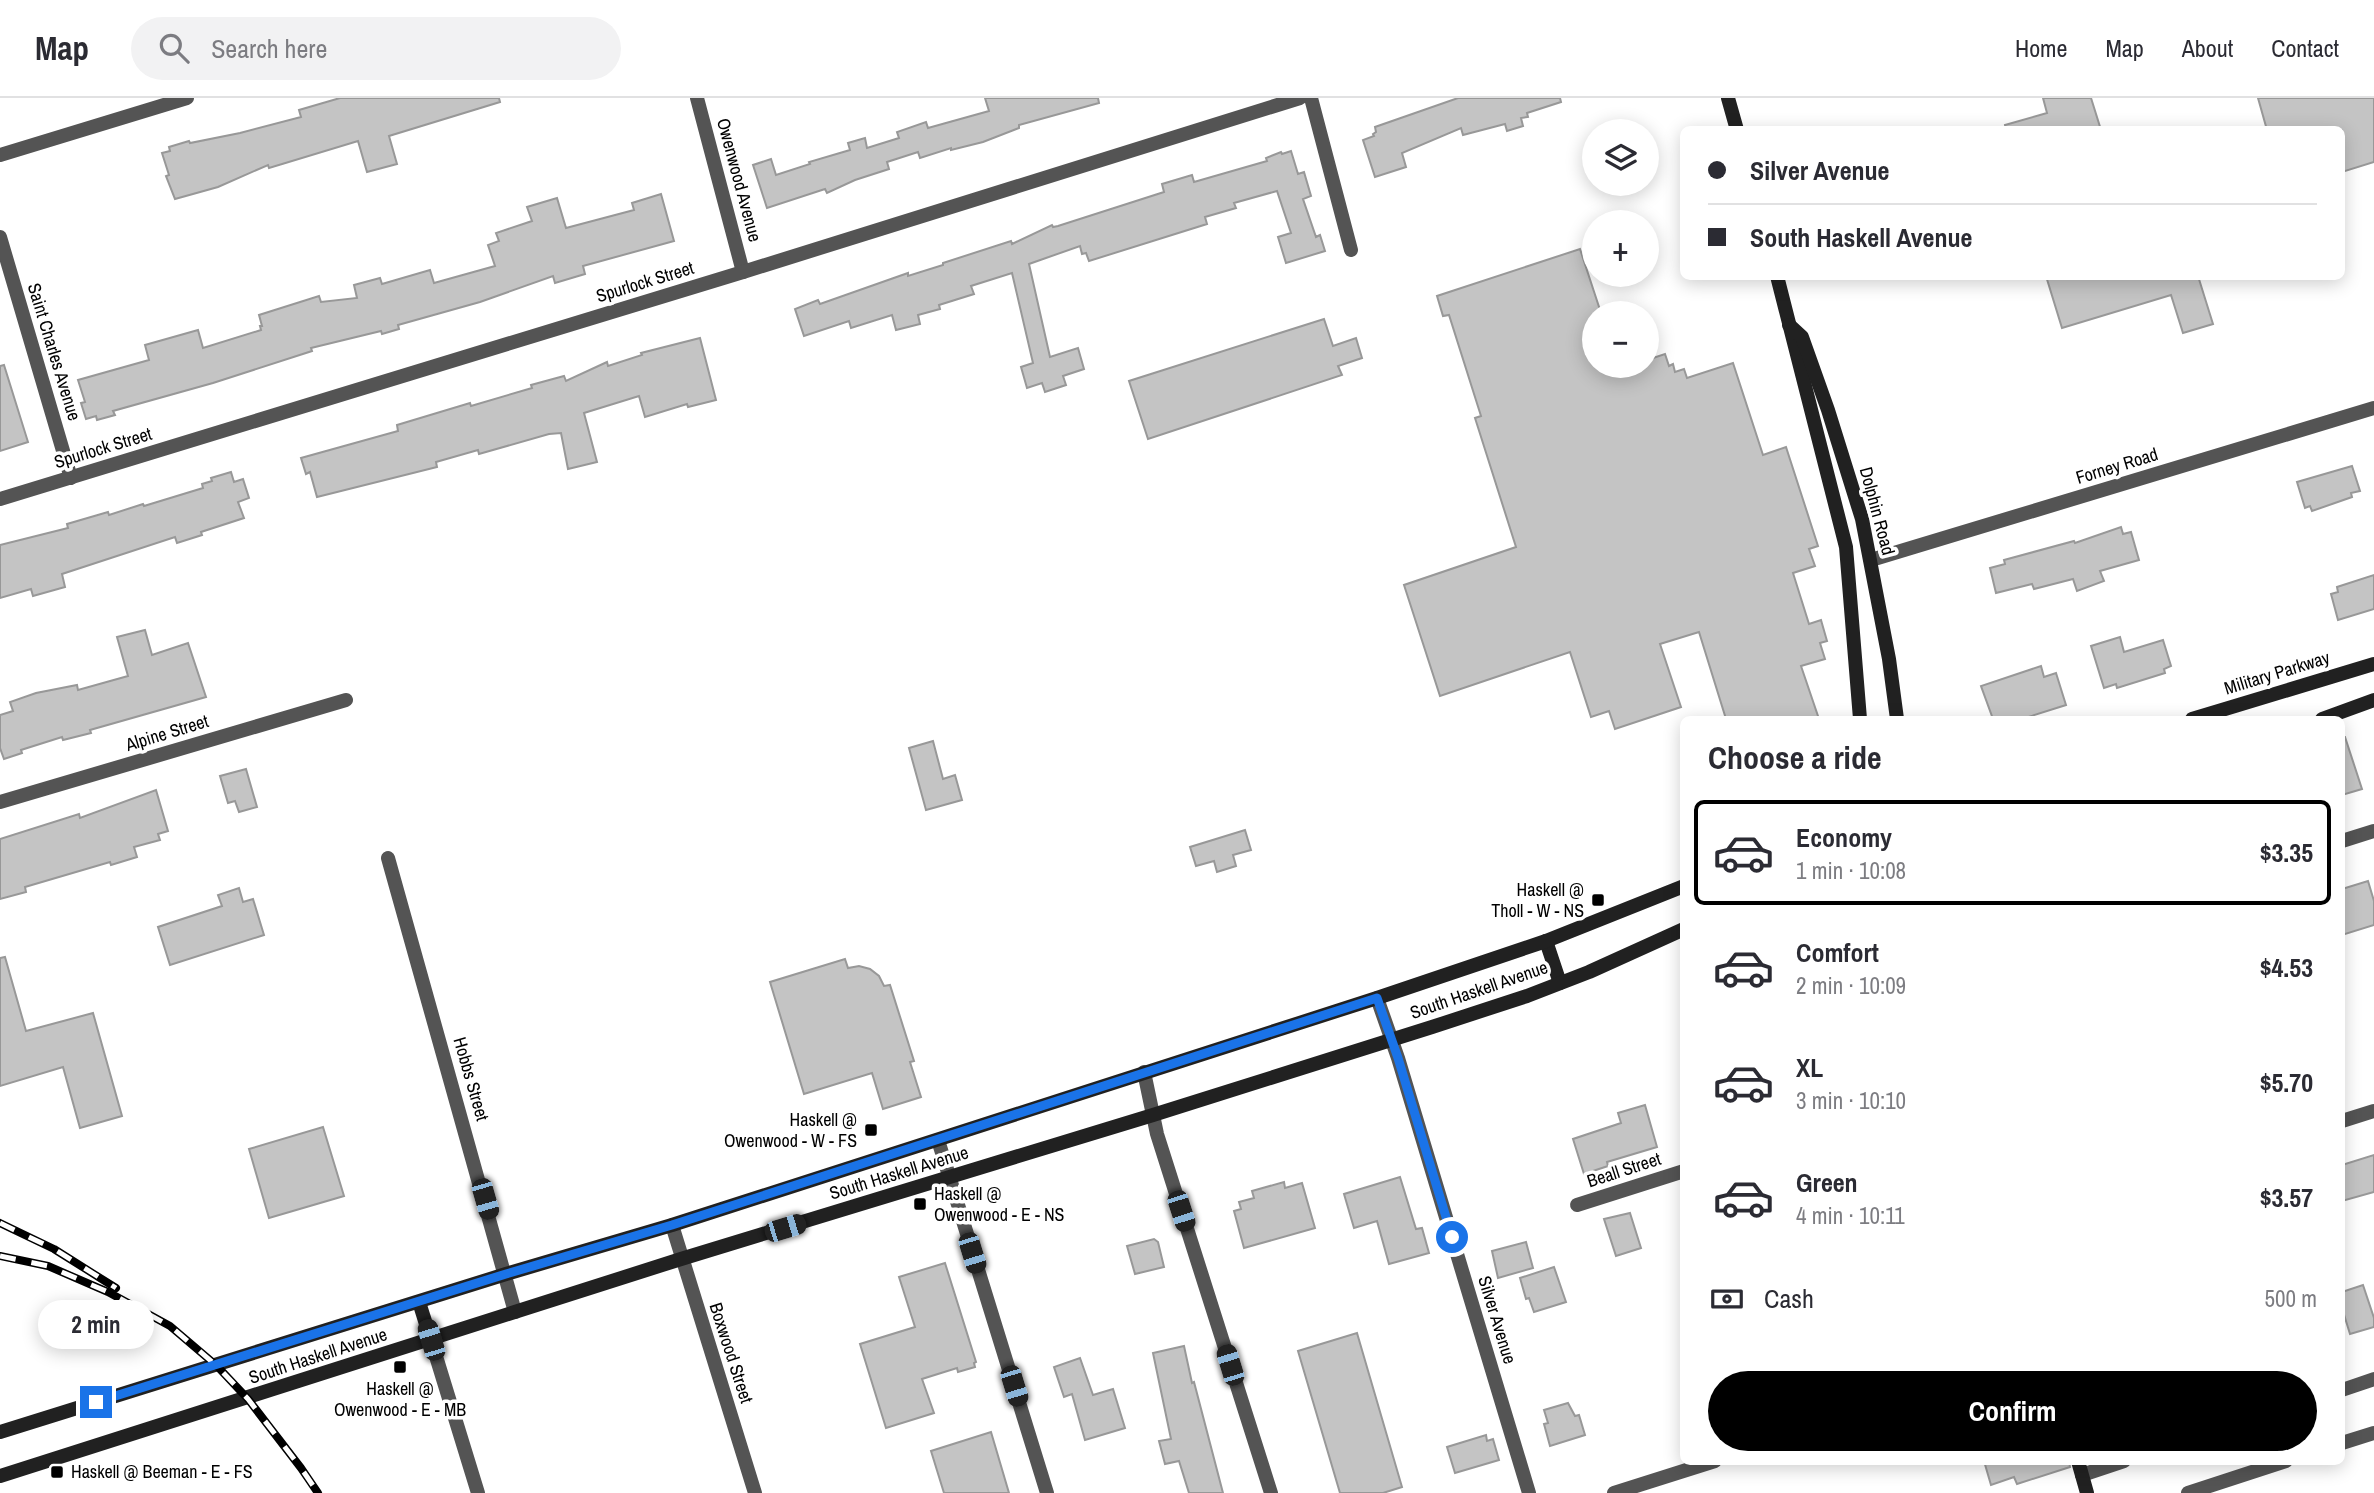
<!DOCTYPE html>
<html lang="en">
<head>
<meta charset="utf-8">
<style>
	:root { --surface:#fff; --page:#f2f2f3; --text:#2b2b33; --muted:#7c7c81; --line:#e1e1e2; --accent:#000 }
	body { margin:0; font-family:"Archivo Narrow",sans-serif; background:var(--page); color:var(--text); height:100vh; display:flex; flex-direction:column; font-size:26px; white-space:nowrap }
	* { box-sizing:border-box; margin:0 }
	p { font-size:23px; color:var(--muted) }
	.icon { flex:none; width:38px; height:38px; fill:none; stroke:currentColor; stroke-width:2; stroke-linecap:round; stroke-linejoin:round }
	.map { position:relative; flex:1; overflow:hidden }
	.details { position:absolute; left:1680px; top:618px; width:665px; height:749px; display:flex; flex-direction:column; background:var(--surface); border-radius:10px; box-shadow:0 4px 18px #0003 }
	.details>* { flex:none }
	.top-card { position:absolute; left:1680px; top:28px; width:665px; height:154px; border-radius:10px; box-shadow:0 4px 18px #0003; display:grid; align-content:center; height:154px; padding:0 28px; background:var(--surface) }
	.fabs { position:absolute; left:1582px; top:21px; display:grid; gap:14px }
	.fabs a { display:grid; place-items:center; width:77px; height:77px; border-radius:50%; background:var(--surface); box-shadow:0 4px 18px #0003; font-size:35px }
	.end { position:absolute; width:32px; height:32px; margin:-16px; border:9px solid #1a73e8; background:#fff; box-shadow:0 0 0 4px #fff }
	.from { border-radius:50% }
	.bubble { position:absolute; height:49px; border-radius:24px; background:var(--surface); box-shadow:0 4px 18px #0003; font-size:23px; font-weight:700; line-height:49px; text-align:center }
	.car { position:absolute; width:21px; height:42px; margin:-21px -10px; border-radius:9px; box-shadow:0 0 5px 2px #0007; background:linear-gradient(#222 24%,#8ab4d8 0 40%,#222 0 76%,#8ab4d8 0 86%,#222 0) }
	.top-card b { display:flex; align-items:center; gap:24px; height:66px; font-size:26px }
	.top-card b+b { border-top:2px solid var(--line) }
	.top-card i { width:18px; height:18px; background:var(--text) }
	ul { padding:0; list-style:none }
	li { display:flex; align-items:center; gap:21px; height:105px; margin:0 14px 10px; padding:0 14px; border:4px solid transparent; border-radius:10px }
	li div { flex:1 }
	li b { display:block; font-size:26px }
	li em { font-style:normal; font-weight:700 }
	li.active { border-color:var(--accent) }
	li>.icon { width:63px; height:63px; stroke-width:1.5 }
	h2 { padding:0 28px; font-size:32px; line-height:84px }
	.pay { display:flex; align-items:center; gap:18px; height:77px; padding:0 28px; font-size:26px }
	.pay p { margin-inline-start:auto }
	.primary-button { display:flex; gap:14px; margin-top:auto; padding:14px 28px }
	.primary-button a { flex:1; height:80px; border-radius:42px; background:var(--accent); color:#fff; font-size:28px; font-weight:700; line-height:80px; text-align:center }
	header { display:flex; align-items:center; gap:42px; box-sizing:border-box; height:98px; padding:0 35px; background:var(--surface); border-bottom:2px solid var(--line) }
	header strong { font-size:33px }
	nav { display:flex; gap:38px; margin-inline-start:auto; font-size:24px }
	.search { width:490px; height:63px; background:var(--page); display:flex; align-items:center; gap:18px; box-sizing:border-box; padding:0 24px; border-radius:38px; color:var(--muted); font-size:26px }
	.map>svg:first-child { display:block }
	.building { fill:#c4c4c4; stroke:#989898; stroke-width:2 }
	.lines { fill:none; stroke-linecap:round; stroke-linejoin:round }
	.street { stroke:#545454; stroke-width:14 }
	.secondary { stroke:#212121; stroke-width:14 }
	.rail-casing { stroke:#000; stroke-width:8 }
	.rail { stroke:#fff; stroke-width:5; stroke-dasharray:16; stroke-linecap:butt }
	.route { stroke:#1a73e8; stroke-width:9 }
	.poi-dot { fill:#000; stroke:#fff; stroke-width:2.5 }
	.labels { text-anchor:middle; stroke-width:7; stroke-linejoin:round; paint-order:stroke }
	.street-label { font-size:18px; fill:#000; stroke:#fff }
	.poi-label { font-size:18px; fill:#000; stroke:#fff; text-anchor:end }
</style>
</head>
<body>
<header>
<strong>Map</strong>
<div class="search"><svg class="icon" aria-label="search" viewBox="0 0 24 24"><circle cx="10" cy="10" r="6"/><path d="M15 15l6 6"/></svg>Search here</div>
<nav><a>Home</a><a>Map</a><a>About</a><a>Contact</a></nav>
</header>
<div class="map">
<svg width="2374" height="1395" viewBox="0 0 2374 1395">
	<rect width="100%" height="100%" fill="#fff"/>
	<!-- building -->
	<g class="building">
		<polygon points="340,0 499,0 500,4 389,38 397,66 367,74 358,43 269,70 268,67 218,89 175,101 166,78 169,77 162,55 170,53 169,49 189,43 190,45 240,35 301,19 299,12"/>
		<polygon points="985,0 1098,0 1099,5 1019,27 1019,30 983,44 951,52 951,50 920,60 918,54 887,64 889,71 855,82 827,95 825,91 767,110 753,67 771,61 776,77 810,66 809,64 850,52 848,45 865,40 867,50 899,40 897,34 926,24 928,30 989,13"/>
		<polygon points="1458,0 1560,0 1561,4 1527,15 1528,19 1521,20 1523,28 1507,33 1505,26 1463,37 1461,30 1402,55 1406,69 1375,79 1363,42 1374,38 1373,36 1376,34 1375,29"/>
		<polygon points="2043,0 2091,0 2101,32 2006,32 2005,27 2047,15"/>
		<polygon points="2258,0 2374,0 2374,64 2342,74 2342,32 2267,32"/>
		<polygon points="1291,53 1298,76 1304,74 1311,98 1303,101 1316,139 1320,137 1325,153 1286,165 1278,139 1291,135 1277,93 1234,105 1236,110 1205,119 1207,126 1089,163 1086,155 1082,156 1080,148 1029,166 1050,259 1078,250 1084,271 1063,278 1066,287 1045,294 1042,285 1027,290 1021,269 1033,265 1012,175 971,188 974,196 939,207 940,211 918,217 920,226 896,232 892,217 851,230 849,223 804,238 795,211 818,202 820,206 908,175 908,178 943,167 943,165 1011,143 1012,146 1052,127 1053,129 1058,128 1164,94 1162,86 1192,77 1194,84 1267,63 1266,60 1281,54 1282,56"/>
		<polygon points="661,96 674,143 583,168 585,176 555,185 553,178 480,204 398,227 399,231 382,236 381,233 311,250 312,253 213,285 113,313 115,317 97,322 96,318 86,321 81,305 85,304 78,282 149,262 145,247 198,232 203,250 261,232 260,228 262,228 259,217 319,198 321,204 357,200 354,187 380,180 382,186 430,172 434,185 495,168 488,147 499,143 496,135 532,123 527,109 557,100 566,130 634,112 632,105"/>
		<polygon points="1580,151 1601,215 1594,215 1594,268 1647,268 1647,262 1665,256 1669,268 1673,266 1675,274 1684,271 1687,280 1733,265 1763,357 1786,349 1818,448 1809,451 1815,468 1793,475 1809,526 1821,522 1827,543 1820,545 1825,561 1801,568 1819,621 1726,621 1699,534 1660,546 1681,609 1615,631 1609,613 1591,619 1570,554 1440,598 1404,487 1516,449 1475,320 1481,318 1449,217 1443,218 1437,198"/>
		<polygon points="2046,178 2198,178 2213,226 2183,235 2171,197 2062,230"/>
		<polygon points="1324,221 1333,248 1356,240 1362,260 1338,268 1342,277 1148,341 1129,283"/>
		<polygon points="700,240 716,302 688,309 687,306 645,319 639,298 584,315 597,364 568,371 561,335 549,336 479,356 478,352 436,364 437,369 317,399 310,374 306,376 301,360 398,333 397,327 470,305 471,308 532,290 531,287 564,278 566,283 607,264 608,268 642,257 641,255"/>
		<polygon points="4,267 28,344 0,353 0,268"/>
		<polygon points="2352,368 2360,393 2351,395 2352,399 2312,413 2310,408 2305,410 2297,384"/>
		<polygon points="231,374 234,384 243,381 249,400 238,404 244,420 201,434 202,437 177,445 175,439 62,476 65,489 33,498 31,491 0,500 0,447 68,430 67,426 108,414 109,417 143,406 144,408 203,390 202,386 212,383 211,380"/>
		<polygon points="2121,429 2123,436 2131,434 2139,462 2100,473 2104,483 2077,493 2073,481 2034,491 2032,486 1996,495 1990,470 2005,466 2004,462 2074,443 2075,445"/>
		<polygon points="2374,477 2374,511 2338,522 2331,496 2338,494 2337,489"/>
		<polygon points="145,532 152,557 188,545 206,599 90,632 91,635 63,642 62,639 21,652 22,655 4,661 0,650 0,617 13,613 10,604 36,595 77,587 78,592 128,578 117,539"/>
		<polygon points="2120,539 2124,554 2163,542 2171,568 2164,571 2165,575 2117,590 2116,586 2104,590 2091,548"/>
		<polygon points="2041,568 2044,579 2056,575 2066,607 2022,621 1993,621 1981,588"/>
		<polygon points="2342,639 2345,639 2362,691 2342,697"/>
		<polygon points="933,643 943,681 955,677 962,702 926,712 909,650"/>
		<polygon points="246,671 257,709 239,714 235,703 228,705 220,678"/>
		<polygon points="156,692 168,733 158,736 160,742 134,749 137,759 111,767 110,764 25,789 26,794 0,801 0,741 79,716 80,720"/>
		<polygon points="1245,732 1251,752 1233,757 1236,768 1217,774 1214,763 1196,768 1190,749"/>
		<polygon points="2368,783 2374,803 2374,827 2342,837 2342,791"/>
		<polygon points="239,790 243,804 253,801 264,837 170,867 158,829 222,808 218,797"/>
		<polygon points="5,859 26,933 93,915 122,1018 80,1030 63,969 0,988 0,860"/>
		<polygon points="845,861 848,870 859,868 870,871 879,878 884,888 890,887 914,963 910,964 921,999 883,1011 872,975 804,996 770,884"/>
		<polygon points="1645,1007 1657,1049 1607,1064 1608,1068 1584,1076 1573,1041 1621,1025 1618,1015"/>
		<polygon points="323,1029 344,1098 269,1120 249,1051"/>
		<polygon points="2374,1057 2374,1094 2342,1103 2342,1067"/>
		<polygon points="1400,1079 1416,1131 1422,1130 1429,1155 1389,1166 1377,1123 1354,1130 1344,1096"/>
		<polygon points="1284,1084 1285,1090 1302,1085 1315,1130 1244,1150 1234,1113 1241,1111 1239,1104 1254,1100 1252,1093"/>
		<polygon points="1630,1115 1641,1150 1616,1158 1604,1121"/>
		<polygon points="1154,1141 1158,1144 1164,1169 1135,1176 1127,1148"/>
		<polygon points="1526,1144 1533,1170 1498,1180 1492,1153"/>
		<polygon points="945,1165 976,1264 974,1265 975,1269 958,1274 957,1270 922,1281 934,1315 886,1330 860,1246 915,1229 899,1179"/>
		<polygon points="1554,1169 1566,1204 1534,1214 1529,1200 1526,1201 1520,1180"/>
		<polygon points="2363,1187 2374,1220 2374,1229 2350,1236 2342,1210 2342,1194"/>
		<polygon points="1357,1235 1402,1389 1383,1395 1340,1395 1298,1253"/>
		<polygon points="1184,1248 1192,1285 1194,1284 1223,1395 1189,1395 1179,1363 1165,1366 1159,1343 1171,1341 1153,1255"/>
		<polygon points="1080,1260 1093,1297 1113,1291 1125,1330 1085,1342 1072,1296 1064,1299 1054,1269"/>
		<polygon points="1568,1305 1575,1318 1579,1317 1585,1337 1550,1348 1544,1326 1548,1325 1544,1312"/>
		<polygon points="991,1334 1009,1395 944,1395 931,1353"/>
		<polygon points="1486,1337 1487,1343 1493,1341 1499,1362 1455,1375 1447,1349"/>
		<polygon points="1984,1363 2069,1363 2070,1369 2017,1386 2014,1379 1991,1387"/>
	</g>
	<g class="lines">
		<!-- street -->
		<g class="street">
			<polyline points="697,0 743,174"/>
			<polyline points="1311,0 1351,152"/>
			<polyline points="0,57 187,0"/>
			<polyline points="0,139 71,380"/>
			<polyline points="0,401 743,174 1300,0"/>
			<polyline points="1871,462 2374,310"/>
			<polyline points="0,704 346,602"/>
			<polyline points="2342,743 2374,733"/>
			<polyline points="388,760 515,1214"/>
			<polyline points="1377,900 1398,960 1529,1395"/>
			<polyline points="1144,974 1157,1036 1271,1395"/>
			<polyline points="2342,1023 2374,1013"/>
			<polyline points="938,1042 1047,1395"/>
			<polyline points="1577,1107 1684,1073"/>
			<polyline points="672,1127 755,1395"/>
			<polyline points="431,1242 478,1395"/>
			<polyline points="2342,1292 2374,1281"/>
			<polyline points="2342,1345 2374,1335"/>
			<polyline points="2082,1377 2124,1363"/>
			<polyline points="1614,1395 1715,1363"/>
			<polyline points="2188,1395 2286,1363"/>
		</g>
		<!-- secondary -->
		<g class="secondary">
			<polyline points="1728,0 1737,32"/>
			<polyline points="1777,178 1846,449 1860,621"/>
			<polyline points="1789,227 1802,239 1828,312 1862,421 1889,561 1897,621"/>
			<polyline points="2192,621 2374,566"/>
			<polyline points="2322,621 2374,602"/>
			<polyline points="1546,843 1560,885"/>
			<polyline points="419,1204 431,1242"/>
			<polyline points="0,1334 506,1176 672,1127 1377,900 1546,843 1684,788"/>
			<polyline points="2078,1363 2087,1395"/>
			<polyline points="0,1378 681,1161 1153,1017 1432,929 1527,898 1589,874 1684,831"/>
		</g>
		<!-- rail casing -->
		<g class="rail-casing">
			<g id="rail">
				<polyline points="0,1125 54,1151 116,1190"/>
				<polyline points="0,1158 48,1168 108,1194 170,1228 217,1268 248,1301 301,1370 318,1395"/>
			</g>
		</g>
		<!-- rail -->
		<use href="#rail" class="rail"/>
	</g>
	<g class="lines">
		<!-- route -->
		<polyline class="route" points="96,1304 506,1176 672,1127 1377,900 1398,960 1452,1139"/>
	</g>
	<!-- markers -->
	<g class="poi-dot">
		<rect x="1591" y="795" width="14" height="14" rx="3.5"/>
		<rect x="864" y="1025" width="14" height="14" rx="3.5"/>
		<rect x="913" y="1099" width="14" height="14" rx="3.5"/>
		<rect x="393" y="1262" width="14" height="14" rx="3.5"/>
		<rect x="50" y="1367" width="14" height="14" rx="3.5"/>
	</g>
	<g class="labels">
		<!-- street labels -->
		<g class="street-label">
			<text transform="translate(739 82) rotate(75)" y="6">Owenwood Avenue</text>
			<text transform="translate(645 184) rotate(-17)" y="6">Spurlock Street</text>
			<text transform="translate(54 254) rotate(73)" y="6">Saint Charles Avenue</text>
			<text transform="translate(103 350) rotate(-17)" y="6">Spurlock Street</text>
			<text transform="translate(2117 368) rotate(-17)" y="6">Forney Road</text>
			<text transform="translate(1877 413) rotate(75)" y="6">Dolphin Road</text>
			<text transform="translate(2277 575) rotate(-17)" y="6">Military Parkway</text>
			<text transform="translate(167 635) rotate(-17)" y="6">Alpine Street</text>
			<text transform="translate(1479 892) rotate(-19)" y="6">South Haskell Avenue</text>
			<text transform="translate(471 981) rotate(74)" y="6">Hobbs Street</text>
			<text transform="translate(1624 1072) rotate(-18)" y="6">Beall Street</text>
			<text transform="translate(899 1075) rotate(-17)" y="6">South Haskell Avenue</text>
			<text transform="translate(1497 1222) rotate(73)" y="6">Silver Avenue</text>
			<text transform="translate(731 1255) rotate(72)" y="6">Boxwood Street</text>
			<text transform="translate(318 1258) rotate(-18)" y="6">South Haskell Avenue</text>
		</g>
		<!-- poi labels -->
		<g class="poi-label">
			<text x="1584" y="798">Haskell @<tspan x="1584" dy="21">Tholl - W - NS</tspan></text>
			<text x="857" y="1028">Haskell @<tspan x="857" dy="21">Owenwood - W - FS</tspan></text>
			<text x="934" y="1102" text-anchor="start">Haskell @<tspan x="934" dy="21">Owenwood - E - NS</tspan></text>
			<text x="400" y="1297" text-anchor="middle">Haskell @<tspan x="400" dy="21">Owenwood - E - MB</tspan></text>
			<text x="71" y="1380" text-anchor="start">Haskell @ Beeman - E - FS</text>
		</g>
	</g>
</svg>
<div class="fabs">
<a><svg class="icon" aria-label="layers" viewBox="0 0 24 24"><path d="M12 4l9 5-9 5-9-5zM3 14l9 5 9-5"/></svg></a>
<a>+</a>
<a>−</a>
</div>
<i class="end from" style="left:1452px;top:1139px"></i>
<i class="end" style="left:96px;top:1304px"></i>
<div class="bubble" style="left:38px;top:1202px;width:116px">2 min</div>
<i class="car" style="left:485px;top:1101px;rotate:164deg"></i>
<i class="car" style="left:1181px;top:1113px;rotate:162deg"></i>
<i class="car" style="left:785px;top:1130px;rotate:73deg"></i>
<i class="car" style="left:972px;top:1155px;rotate:163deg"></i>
<i class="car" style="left:431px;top:1242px;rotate:343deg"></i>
<i class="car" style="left:1230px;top:1267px;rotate:343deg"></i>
<i class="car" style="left:1014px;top:1288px;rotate:163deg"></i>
<div class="top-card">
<b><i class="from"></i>Silver Avenue</b>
<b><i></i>South Haskell Avenue</b>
</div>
<section class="details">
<h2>Choose a ride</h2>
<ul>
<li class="active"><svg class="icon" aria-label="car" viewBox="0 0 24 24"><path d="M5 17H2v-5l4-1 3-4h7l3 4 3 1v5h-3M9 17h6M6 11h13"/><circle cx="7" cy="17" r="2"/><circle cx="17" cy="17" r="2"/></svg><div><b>Economy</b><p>1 min · 10:08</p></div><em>$3.35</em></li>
<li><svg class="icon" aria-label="car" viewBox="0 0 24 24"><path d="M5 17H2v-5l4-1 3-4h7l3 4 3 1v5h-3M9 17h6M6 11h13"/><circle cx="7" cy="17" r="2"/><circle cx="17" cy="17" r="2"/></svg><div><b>Comfort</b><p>2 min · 10:09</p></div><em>$4.53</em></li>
<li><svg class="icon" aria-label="car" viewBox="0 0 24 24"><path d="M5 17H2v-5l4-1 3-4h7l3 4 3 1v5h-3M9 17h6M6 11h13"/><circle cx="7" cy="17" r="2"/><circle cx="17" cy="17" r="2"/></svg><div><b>XL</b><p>3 min · 10:10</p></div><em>$5.70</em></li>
<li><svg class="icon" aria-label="car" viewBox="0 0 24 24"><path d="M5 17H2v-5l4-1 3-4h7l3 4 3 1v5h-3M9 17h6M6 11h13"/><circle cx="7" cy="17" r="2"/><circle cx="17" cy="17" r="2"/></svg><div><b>Green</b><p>4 min · 10:11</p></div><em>$3.57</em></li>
</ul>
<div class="pay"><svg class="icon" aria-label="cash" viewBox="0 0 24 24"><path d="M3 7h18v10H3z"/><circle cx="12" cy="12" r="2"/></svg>Cash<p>500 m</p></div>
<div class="primary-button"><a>Confirm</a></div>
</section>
</div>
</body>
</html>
